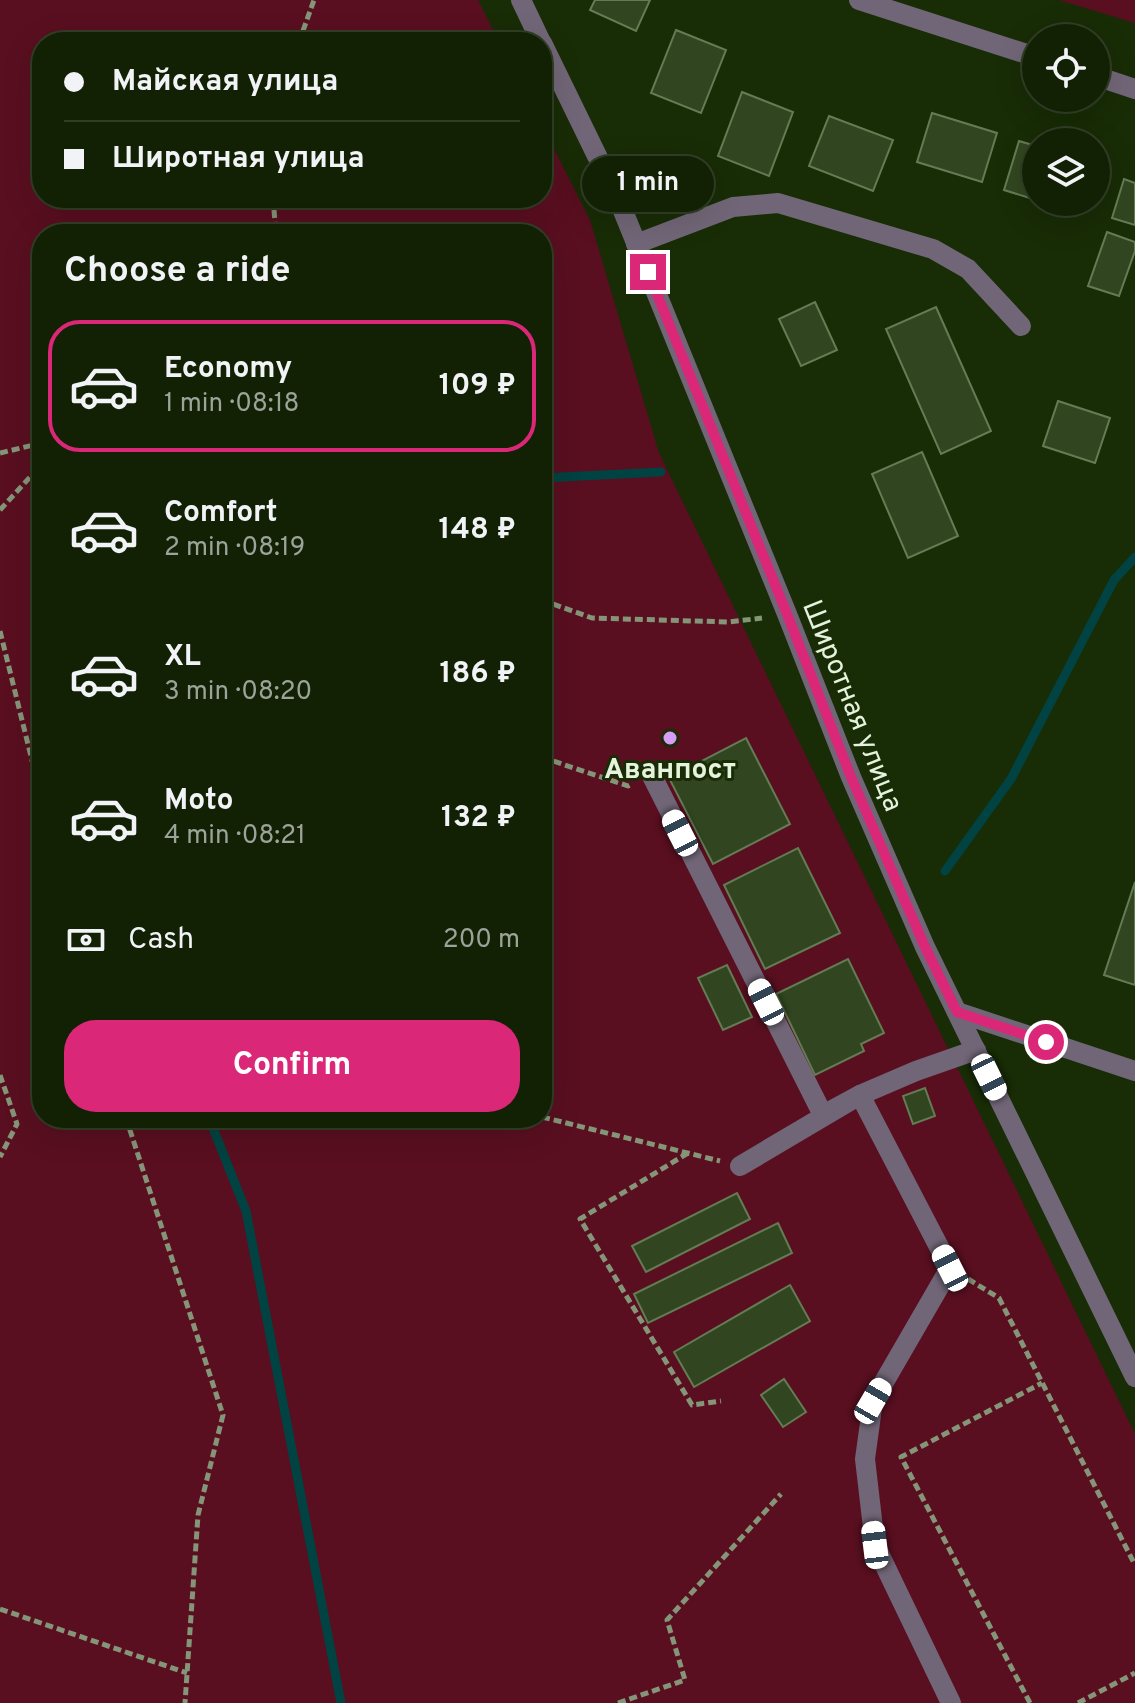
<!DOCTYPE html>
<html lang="en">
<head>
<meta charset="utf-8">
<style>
	:root { --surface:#122104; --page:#1b290e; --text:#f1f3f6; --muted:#9ca39a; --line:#313e26; --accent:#db2777 }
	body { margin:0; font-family:Overpass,sans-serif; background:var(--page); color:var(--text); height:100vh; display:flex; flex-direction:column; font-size:30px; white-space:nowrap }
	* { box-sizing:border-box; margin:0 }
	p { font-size:26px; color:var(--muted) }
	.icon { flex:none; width:44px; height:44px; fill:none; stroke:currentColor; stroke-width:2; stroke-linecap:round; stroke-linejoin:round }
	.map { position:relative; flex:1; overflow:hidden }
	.panel { position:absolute; left:32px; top:224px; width:520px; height:904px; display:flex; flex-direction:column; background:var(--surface); border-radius:32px; box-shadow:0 8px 32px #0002,0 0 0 2px var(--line) }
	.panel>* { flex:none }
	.guide { position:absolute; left:32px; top:32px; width:520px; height:176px; border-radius:32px; box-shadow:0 8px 32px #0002,0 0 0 2px var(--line); display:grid; align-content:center; height:176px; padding:0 32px; background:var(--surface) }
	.controls { position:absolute; left:1022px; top:24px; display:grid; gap:16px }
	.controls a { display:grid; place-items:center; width:88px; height:88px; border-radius:50%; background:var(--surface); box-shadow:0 8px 32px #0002,0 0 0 2px var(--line); font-size:40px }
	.end { position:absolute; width:36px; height:36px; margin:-18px; border:10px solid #db2777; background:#fff; box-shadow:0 0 0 4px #fff }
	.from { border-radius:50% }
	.bubble { position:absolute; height:56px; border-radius:28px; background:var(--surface); box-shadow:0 8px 32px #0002,0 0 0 2px var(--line); font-size:26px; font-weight:700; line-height:56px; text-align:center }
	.car { position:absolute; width:24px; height:48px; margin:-24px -12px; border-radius:10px; box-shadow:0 0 6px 2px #0007; background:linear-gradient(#fff 24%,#345 0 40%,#fff 0 76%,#345 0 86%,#fff 0) }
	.guide b { display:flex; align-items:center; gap:28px; height:76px; font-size:30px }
	.guide b+b { border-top:2px solid var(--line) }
	.guide i { width:20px; height:20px; background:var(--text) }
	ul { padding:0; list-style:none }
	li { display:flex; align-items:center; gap:24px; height:132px; margin:0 16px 12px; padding:0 16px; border:4px solid transparent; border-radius:32px }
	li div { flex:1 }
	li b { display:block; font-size:30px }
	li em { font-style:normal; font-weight:700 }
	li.active { border-color:var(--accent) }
	li>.icon { width:72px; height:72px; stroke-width:1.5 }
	h2 { padding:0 32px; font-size:36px; line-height:96px }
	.pay { display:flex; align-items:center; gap:20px; height:88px; padding:0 32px; font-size:30px }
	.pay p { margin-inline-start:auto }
	.cta { display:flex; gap:16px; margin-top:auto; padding:16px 32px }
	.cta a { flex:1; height:92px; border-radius:32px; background:var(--accent); color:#fff; font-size:32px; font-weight:700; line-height:92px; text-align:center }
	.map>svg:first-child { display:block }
	.green { fill:#590f20; fill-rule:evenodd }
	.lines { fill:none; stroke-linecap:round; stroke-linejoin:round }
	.stream { stroke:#004342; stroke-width:9 }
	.building { fill:#314620; stroke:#647c54; stroke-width:2 }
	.path { stroke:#849578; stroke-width:5; stroke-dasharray:8 4; stroke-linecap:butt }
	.minor { stroke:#716677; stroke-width:20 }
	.route { stroke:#db2777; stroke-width:10 }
	.poi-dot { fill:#d89bf8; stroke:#182c06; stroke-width:3 }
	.labels { text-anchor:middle; stroke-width:6; stroke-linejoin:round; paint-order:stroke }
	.street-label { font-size:28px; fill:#e5f3dd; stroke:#182c06 }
	.poi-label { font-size:28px; font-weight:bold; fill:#e5f3dd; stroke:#182c06 }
</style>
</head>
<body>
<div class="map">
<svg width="1135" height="1703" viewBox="0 0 1135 1703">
	<rect width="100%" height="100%" fill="#182c06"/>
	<!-- green -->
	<g class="green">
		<path d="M0,0H478L499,42H42V198H542V125L590,220L659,453L1135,1434V1703H0ZM42,234H542V1118H42Z"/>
		<polygon points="1059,0 1135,0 1135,23"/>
	</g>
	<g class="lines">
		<!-- stream -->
		<g class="stream">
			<polyline points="542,478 661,472"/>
			<polyline points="945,871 1011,779 1114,580 1135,557"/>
			<polyline points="209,1118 246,1211 341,1703"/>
		</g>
	</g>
	<!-- building -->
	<g class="building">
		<polygon points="595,0 650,0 636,31 590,10"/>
		<polygon points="676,30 726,50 701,113 651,93"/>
		<polygon points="742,92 793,112 769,176 718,156"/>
		<polygon points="932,113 997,133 982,182 917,162"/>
		<polygon points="829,116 893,140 873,191 809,166"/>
		<polygon points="1019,141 1036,146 1036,200 1004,190"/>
		<polygon points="1124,179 1135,183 1135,225 1112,218"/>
		<polygon points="1107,232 1135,242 1135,251 1119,296 1088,286"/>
		<polygon points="815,302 837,350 801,366 779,319"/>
		<polygon points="936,307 991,431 941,454 886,329"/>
		<polygon points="1058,401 1110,418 1095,463 1043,446"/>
		<polygon points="922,452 958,536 908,558 872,474"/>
		<polygon points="746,738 790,824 713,864 669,778"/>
		<polygon points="798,848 840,933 765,969 724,885"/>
		<polygon points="1135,882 1135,985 1104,975"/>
		<polygon points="848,959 884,1033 861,1044 864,1051 815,1075 776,994"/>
		<polygon points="727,965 752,1017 723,1030 698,978"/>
		<polygon points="925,1088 935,1116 913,1124 903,1096"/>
		<polygon points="737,1193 750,1219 646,1272 632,1246"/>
		<polygon points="778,1223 792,1253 648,1323 634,1294"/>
		<polygon points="790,1285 810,1321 694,1387 674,1352"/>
		<polygon points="784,1379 806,1412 783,1427 761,1395"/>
	</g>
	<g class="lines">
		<!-- path -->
		<g class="path">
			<polyline points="299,42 314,0"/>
			<polyline points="273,198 276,234"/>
			<polyline points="0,453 42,443"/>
			<polyline points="0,510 42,464"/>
			<polyline points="542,600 592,618 729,622 762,618"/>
			<polyline points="0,631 42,801"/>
			<polyline points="542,759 547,759 628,786 632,784"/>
			<polyline points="0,1075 17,1124 0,1157"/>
			<polyline points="542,1117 720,1161"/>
			<polyline points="126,1118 223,1415 198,1515 185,1703"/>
			<polyline points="688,1153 580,1219 692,1405 721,1401"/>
			<polyline points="968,1279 999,1298 1135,1565"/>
			<polyline points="0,1609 187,1673"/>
			<polyline points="618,1703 685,1680 667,1620 781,1494"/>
			<polyline points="1030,1703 901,1457 1042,1383"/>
			<polyline points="1078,1703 1135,1673"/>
		</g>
		<!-- minor -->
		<g class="minor">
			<polyline points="521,0 541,42"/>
			<polyline points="859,0 1036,57"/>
			<polyline points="542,43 619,201 787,614 851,777 925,947 1135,1377"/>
			<polyline points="1096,76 1135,89"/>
			<polyline points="636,244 733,207 778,203 933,249 968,269 1021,326"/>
			<polyline points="652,776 823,1115 860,1095 950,1268 873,1401 865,1459 875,1545 951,1703"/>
			<polyline points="957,1012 1135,1071"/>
			<polyline points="740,1166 860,1095 916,1071 976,1050"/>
		</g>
	</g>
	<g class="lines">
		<!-- route -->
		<polyline class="route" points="648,272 787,614 851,777 925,947 957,1012 1046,1042"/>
	</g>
	<!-- markers -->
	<circle class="poi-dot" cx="670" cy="738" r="8"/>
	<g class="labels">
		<!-- street labels -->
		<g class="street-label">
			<text transform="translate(854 705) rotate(68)" y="10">Широтная улица</text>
		</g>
		<!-- poi labels -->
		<g class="poi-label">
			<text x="670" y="778">Аванпост</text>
		</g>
	</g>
</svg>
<div class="controls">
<a><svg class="icon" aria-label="locate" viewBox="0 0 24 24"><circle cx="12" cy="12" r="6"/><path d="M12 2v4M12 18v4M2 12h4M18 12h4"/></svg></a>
<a><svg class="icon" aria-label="layers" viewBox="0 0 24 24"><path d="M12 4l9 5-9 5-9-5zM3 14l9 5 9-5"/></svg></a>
</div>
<i class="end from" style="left:1046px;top:1042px"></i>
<i class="end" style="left:648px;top:272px"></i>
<div class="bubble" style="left:582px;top:156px;width:132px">1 min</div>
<i class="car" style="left:680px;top:833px;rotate:333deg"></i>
<i class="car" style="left:766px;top:1002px;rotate:333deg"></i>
<i class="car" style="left:989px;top:1077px;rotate:154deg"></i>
<i class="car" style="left:950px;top:1268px;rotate:333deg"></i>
<i class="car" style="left:873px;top:1401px;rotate:30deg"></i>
<i class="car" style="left:875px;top:1545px;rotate:353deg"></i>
<div class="guide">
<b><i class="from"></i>Майская улица</b>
<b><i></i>Широтная улица</b>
</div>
<section class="panel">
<h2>Choose a ride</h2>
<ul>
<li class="active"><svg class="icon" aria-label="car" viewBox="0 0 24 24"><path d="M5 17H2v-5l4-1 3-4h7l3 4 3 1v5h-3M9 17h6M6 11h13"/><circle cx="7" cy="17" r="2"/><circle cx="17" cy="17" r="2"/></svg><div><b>Economy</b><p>1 min · 08:18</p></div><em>109 ₽</em></li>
<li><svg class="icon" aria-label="car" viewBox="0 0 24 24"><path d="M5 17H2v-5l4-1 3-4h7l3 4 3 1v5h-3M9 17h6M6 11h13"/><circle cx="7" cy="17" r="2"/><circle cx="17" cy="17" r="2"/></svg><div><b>Comfort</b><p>2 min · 08:19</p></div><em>148 ₽</em></li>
<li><svg class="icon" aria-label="car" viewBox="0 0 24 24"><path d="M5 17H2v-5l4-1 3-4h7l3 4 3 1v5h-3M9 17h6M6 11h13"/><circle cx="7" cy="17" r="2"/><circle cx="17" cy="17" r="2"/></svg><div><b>XL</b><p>3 min · 08:20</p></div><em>186 ₽</em></li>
<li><svg class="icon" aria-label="car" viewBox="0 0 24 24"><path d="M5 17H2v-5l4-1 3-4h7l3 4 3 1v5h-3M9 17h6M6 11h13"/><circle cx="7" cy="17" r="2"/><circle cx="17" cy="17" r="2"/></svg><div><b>Moto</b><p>4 min · 08:21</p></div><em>132 ₽</em></li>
</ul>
<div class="pay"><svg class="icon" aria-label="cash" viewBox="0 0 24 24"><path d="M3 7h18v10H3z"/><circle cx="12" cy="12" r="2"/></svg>Cash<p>200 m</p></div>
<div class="cta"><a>Confirm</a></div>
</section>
</div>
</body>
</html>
